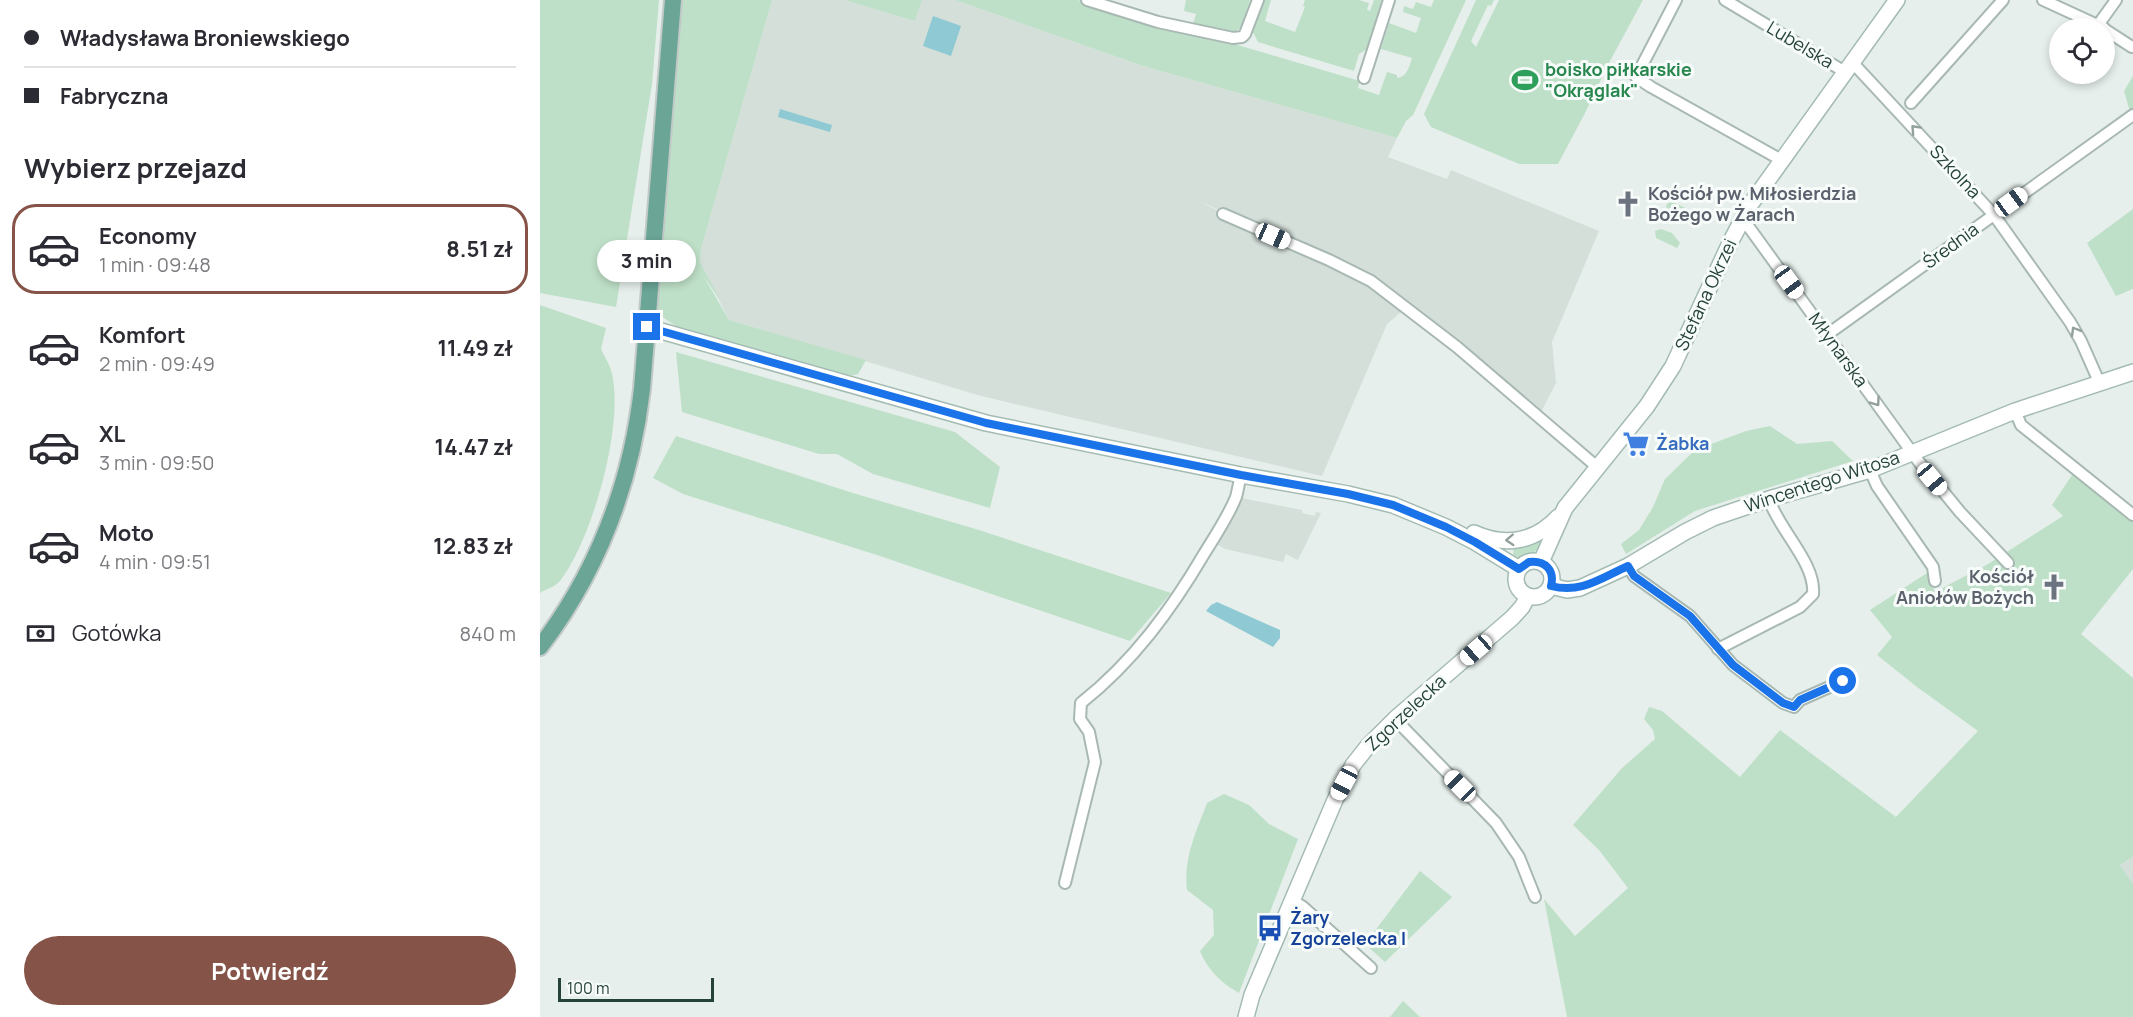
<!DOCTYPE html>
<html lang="pl">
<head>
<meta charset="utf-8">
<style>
	:root { --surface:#fff; --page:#f2f2f3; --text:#2b2b33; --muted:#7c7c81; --line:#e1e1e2; --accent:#855347 }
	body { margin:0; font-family:Manrope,sans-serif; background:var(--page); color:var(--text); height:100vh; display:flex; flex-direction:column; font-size:22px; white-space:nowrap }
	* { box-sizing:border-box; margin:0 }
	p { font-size:20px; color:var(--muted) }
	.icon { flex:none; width:33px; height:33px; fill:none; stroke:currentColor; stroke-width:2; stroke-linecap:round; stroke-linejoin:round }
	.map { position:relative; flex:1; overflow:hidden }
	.sheet { display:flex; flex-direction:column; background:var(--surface); width:540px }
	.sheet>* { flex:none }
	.hud { display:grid; align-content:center; height:132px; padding:0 24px; background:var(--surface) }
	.controls { position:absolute; left:1509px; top:18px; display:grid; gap:12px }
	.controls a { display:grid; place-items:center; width:66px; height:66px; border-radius:50%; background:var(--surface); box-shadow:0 3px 9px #0003; font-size:30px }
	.scale { position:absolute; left:18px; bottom:15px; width:156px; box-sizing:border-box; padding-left:6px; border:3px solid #24423a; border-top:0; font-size:16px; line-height:21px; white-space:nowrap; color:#24423a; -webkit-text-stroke:4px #f7fbf9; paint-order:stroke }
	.end { position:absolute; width:27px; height:27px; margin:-14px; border:8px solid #1a73e8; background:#fff; box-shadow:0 0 0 3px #fff }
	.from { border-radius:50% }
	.bubble { position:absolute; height:42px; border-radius:21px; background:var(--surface); box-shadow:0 3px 9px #0003; font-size:20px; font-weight:700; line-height:42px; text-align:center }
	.car { position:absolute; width:18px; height:36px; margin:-18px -9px; border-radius:8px; box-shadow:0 0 4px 2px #0007; background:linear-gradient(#fff 24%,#345 0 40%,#fff 0 76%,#345 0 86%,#fff 0) }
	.hud b { display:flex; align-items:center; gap:21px; height:57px; font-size:22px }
	.hud b+b { border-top:2px solid var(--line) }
	.hud i { width:15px; height:15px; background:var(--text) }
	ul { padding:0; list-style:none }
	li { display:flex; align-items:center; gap:18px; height:90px; margin:0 12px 9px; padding:0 12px; border:3px solid transparent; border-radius:24px }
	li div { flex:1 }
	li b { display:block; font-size:22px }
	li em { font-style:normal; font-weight:700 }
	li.active { border-color:var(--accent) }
	li>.icon { width:54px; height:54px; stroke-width:1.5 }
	h2 { padding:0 24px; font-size:27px; line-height:72px }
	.pay { display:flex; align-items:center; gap:15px; height:66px; padding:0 24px; font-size:22px }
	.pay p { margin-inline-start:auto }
	.action { display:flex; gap:12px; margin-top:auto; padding:12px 24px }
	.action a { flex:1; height:69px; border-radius:36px; background:var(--accent); color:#fff; font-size:24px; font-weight:700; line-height:69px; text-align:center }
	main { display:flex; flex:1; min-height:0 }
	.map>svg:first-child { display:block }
	.built { fill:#d4dfda; fill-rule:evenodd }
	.green { fill:#bfe0c8 }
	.water { fill:#8ec9d4 }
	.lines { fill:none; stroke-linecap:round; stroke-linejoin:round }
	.street-casing { stroke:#a8b8b2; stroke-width:14 }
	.secondary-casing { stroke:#a4bbb3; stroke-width:18 }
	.primary-casing { stroke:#c2cac8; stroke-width:20 }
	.street { stroke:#fff; stroke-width:10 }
	.secondary { stroke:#fff; stroke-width:15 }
	.primary { stroke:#6aa596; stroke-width:16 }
	.oneway { stroke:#92a09c }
	.route { stroke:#1a73e8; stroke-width:8 }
	.labels { text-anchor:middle; stroke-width:6; stroke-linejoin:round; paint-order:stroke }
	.street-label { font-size:18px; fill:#24423a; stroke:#f7fbf9 }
	.leisure-label { font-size:18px; font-weight:bold; fill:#27864d; stroke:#f7fbf9; text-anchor:start }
	.worship-label { font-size:18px; font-weight:bold; fill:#5b616d; stroke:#f7fbf9; text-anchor:start }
	.shop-label { font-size:18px; font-weight:bold; fill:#366cbe; stroke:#f7fbf9; text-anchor:start }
	.transit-label { font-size:18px; font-weight:bold; fill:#164399; stroke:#f7fbf9; text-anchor:start }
</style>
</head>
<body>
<main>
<section class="sheet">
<div class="hud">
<b><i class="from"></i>Władysława Broniewskiego</b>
<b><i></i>Fabryczna</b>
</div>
<h2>Wybierz przejazd</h2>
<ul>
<li class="active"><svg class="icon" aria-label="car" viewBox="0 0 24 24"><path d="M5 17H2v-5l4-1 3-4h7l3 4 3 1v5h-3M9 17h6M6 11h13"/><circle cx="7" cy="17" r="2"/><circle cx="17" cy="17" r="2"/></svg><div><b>Economy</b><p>1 min · 09:48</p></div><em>8.51 zł</em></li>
<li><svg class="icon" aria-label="car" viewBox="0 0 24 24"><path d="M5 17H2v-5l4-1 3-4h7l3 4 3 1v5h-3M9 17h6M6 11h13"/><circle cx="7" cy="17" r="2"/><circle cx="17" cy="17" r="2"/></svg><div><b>Komfort</b><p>2 min · 09:49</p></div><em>11.49 zł</em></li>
<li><svg class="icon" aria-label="car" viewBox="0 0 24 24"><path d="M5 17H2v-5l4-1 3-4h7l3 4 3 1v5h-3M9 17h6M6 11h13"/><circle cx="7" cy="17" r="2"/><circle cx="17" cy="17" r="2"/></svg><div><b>XL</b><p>3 min · 09:50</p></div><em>14.47 zł</em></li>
<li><svg class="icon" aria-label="car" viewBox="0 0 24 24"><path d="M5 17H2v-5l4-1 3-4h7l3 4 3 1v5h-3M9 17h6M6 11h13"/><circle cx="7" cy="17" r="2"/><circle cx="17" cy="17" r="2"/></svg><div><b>Moto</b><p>4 min · 09:51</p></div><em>12.83 zł</em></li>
</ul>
<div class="pay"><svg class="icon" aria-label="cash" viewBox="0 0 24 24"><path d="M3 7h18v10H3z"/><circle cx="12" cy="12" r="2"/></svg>Gotówka<p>840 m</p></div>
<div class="action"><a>Potwierdź</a></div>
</section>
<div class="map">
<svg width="1593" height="1017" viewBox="0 0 1593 1017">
	<rect width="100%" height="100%" fill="#e6efeb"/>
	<!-- built -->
	<g class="built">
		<path d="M232,0H304L375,21L382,0H415L603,66L857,138L848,157L907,179L911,170L1059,231L1012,342L1016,383L999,416L866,308L847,324L782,476L441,396L189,320L160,262L161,249ZM662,203H663L799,262L715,228Z"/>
		<polygon points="701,498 762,510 762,513 775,516 776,512 781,513 758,560 746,554 743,562 685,549 675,543"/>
		<polygon points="1593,857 1593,884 1580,865"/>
	</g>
	<!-- green -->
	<g class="green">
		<polygon points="0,0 119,0 112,84 76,307 0,293"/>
		<polygon points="139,0 232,0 161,249 160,262 181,302 163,275 189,320 326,360 318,374 305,377 136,326 121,316 117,308"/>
		<polygon points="304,0 382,0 375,21"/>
		<path d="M415,0H538L613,25L701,46L820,81L818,88L839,95L847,72L857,75V78C867,77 869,67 872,58L841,49L849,23L876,33L881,18L863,12L864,6L873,9L876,2L891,7L894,0H926L873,115L866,121L857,138L603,66Z"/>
		<polygon points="646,0 710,0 701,27 694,33 653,24 656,14 644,11"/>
		<polygon points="724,0 731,0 725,21 755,32 765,7 763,6 765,0 819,0 829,3 827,10 830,11 834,0 843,0 827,49 819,54 814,71 718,42 713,32"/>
		<polygon points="936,0 954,0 951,6 948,5 931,41 936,47 959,0 1103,0 1070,61 1044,115 1018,164 979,164 891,127 884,114"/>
		<polygon points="1593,76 1593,122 1584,91"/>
		<path d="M1133,202L1158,214L1159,218C1146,219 1130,220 1126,206L1128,203Z"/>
		<polygon points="1593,209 1593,289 1576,296 1547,243"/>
		<polygon points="1121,229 1132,233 1140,243 1137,248 1116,238 1115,231"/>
		<path d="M0,305L66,328L61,349C64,356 69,363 71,370C86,421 52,540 20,581C15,587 6,589 0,593Z"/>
		<polygon points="136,352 415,432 460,467 450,508 333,474 297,454 279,454 142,412"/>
		<polygon points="1230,426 1257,444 1292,441 1313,461 1155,511 1086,554 1081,544 1099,530 1113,507 1125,479 1155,450 1206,431"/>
		<polygon points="136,436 313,493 439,530 631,593 590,641 340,556 143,494 113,478"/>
		<polygon points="1534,472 1593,519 1593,569 1541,634 1593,678 1593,857 1580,865 1593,884 1593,1017 1027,1017 1004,899 1035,936 1088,888 1059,850 1033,825 1082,768 1115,739 1113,730 1104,719 1109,707 1122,711 1200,777 1240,730 1356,817 1438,731 1377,687 1337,655 1352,637 1330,610 1387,573 1395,592 1448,564 1523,516 1512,505"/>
		<path d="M1006,533C1001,549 990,561 973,556L974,545Z"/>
		<path d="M684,794L709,805L729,824L758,839L699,993C682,984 667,969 660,951L674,935L673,910L647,890C643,859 656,832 667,803Z"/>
		<polygon points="880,871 912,897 845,962 825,944"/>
		<polygon points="863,1001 880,1017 850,1017"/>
	</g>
	<!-- water -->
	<g class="water">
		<polygon points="393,16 421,26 411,56 383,46"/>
		<polygon points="240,109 292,125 290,132 238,117"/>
		<polygon points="677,602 740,630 740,638 733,647 666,611 671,605"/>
	</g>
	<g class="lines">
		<!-- street casing -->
		<g class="street-casing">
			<g id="street">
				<polyline points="547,0 618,22 693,38 702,37 705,34 718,0"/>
				<polyline points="1136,0 1096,77 1111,87 1243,161"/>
				<polyline points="1185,0 1305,72"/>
				<polyline points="1503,0 1564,28"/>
				<polyline points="1558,25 1576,0"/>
				<polyline points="1564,29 1592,47"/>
				<polyline points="1312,62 1454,215 1530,322 1541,341 1560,384"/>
				<polyline points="824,78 849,0"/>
				<polyline points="1371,103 1463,0"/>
				<polyline points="683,214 789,260 831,281 917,347 1056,466"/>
				<polyline points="1203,219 1379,462 1420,512 1468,563"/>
				<polyline points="1288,334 1593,115"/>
				<polyline points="1475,411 1481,425 1593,515"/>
				<polyline points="1330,470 1337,486 1393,567 1395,581"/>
				<polyline points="1088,566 1094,576 1150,616 1193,665 1243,703 1254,707 1260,700 1303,681"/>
				<path d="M1178,649L1260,607L1273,594C1276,563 1238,529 1229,499"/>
				<polyline points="855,719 956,823 979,857 995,897"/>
				<path d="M525,883L555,762L549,732L540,719L541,703C593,662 631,610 664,554C675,536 688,517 696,497C698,490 699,482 701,475"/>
				<polyline points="752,900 763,907 831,968"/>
			</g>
		</g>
		<!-- secondary casing -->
		<g class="secondary-casing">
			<g id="secondary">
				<polyline points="107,327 446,423 701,475 808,494 853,505 906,527 935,542 979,569"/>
				<path d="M934,533C965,547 995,542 1018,517"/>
				<circle cx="994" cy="579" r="18"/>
				<polyline points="1001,562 1025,508 1107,406 1133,366 1191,241 1210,205 1357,0"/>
				<polyline points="1011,586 1027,590 1040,588 1088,566 1145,532 1173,518 1229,499 1330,470 1475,411 1593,372"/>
				<polyline points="706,1017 712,995 795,800 813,765 828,746 855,719 972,618 982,607 988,596"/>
			</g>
		</g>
		<!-- primary casing -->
		<g class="primary-casing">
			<path id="primary" d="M0,647C58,571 91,484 102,389L133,0"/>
		</g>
		<!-- street -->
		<use href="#street" class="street"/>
		<!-- secondary -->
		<use href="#secondary" class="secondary"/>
		<!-- primary -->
		<use href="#primary" class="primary"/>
	</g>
	<!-- one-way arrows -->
	<defs><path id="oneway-chevron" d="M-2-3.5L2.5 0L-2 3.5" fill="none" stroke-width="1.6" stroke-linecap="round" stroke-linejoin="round" transform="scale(1.5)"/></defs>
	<g class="oneway">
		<use href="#oneway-chevron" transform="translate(1375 129) rotate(-133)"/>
		<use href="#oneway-chevron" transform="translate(1535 331) rotate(-120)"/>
		<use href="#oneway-chevron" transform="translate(1336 402) rotate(55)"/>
		<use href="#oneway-chevron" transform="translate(970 540) rotate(177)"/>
	</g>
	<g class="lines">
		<!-- route -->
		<path class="route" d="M107,327L446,423L701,475L808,494L853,505L906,527L935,542L979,569L989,562C1005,560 1015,570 1011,586C1041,594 1061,578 1088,566L1094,576L1150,616L1193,665L1243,703L1254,707L1260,700L1303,681"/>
	</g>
	<!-- icons -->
	<defs>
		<g id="stadium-bare" transform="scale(2.07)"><path d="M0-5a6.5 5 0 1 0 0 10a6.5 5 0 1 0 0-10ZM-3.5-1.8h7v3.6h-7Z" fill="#2e9e5b" stroke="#f7fbf9" stroke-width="2.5" paint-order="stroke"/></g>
		<g id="church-bare" transform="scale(2.07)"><path d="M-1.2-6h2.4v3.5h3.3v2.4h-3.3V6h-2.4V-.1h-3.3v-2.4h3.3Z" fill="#6b7280" stroke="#f7fbf9" stroke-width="2.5" paint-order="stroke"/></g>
		<g id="supermarket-bare" transform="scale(2.07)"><path d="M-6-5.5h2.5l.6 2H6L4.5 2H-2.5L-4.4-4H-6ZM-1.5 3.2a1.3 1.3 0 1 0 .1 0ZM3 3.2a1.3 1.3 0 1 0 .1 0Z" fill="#3f7fe0" stroke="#f7fbf9" stroke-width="2.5" paint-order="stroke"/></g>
		<g id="bus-bare" transform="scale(2.07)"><path d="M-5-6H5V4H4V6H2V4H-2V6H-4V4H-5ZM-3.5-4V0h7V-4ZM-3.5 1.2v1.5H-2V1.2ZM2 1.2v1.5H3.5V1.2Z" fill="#1a4fb4" stroke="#f7fbf9" stroke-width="2.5" paint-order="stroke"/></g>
	</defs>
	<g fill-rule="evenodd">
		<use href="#stadium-bare" x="985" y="80"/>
		<use href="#church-bare" x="1088" y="204"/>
		<use href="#supermarket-bare" x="1096" y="444"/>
		<use href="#church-bare" x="1514" y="587"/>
		<use href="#bus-bare" x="730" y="928"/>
	</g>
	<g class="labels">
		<!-- street labels -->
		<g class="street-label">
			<text transform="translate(1260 45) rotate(31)" y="6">Lubelska</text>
			<text transform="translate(1415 172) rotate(47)" y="6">Szkolna</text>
			<text transform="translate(1411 246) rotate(-36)" y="6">Średnia</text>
			<text transform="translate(1166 295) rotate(-65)" y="6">Stefana Okrzei</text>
			<text transform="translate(1298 350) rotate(54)" y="6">Młynarska</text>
			<text transform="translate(1282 482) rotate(-18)" y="6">Wincentego Witosa</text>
			<text transform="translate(866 713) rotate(-43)" y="6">Zgorzelecka</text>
		</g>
		<!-- leisure labels -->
		<g class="leisure-label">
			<text x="1005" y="76">boisko piłkarskie<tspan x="1005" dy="21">"Okrąglak"</tspan></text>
		</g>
		<!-- worship labels -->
		<g class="worship-label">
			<text x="1108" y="200">Kościół pw. Miłosierdzia<tspan x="1108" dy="21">Bożego w Żarach</tspan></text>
			<text x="1494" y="583" text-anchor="end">Kościół<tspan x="1494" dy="21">Aniołów Bożych</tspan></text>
		</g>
		<!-- shop labels -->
		<g class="shop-label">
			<text x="1116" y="450">Żabka</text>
		</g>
		<!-- transit labels -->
		<g class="transit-label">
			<text x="750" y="924">Żary<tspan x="750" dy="21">Zgorzelecka I</tspan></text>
		</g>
	</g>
</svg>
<div class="controls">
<a><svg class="icon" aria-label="locate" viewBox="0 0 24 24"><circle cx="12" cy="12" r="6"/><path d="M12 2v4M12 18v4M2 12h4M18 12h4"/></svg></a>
</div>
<div class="scale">100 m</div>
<i class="end from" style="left:1303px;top:681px"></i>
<i class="end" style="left:107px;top:327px"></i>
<div class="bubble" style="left:57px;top:240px;width:99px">3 min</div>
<i class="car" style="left:1471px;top:202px;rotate:54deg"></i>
<i class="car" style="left:733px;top:236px;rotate:114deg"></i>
<i class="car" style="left:1249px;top:282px;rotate:144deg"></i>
<i class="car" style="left:1392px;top:479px;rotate:140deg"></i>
<i class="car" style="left:936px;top:650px;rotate:229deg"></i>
<i class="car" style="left:804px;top:783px;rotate:208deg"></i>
<i class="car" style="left:920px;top:786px;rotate:315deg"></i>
</div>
</main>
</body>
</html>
